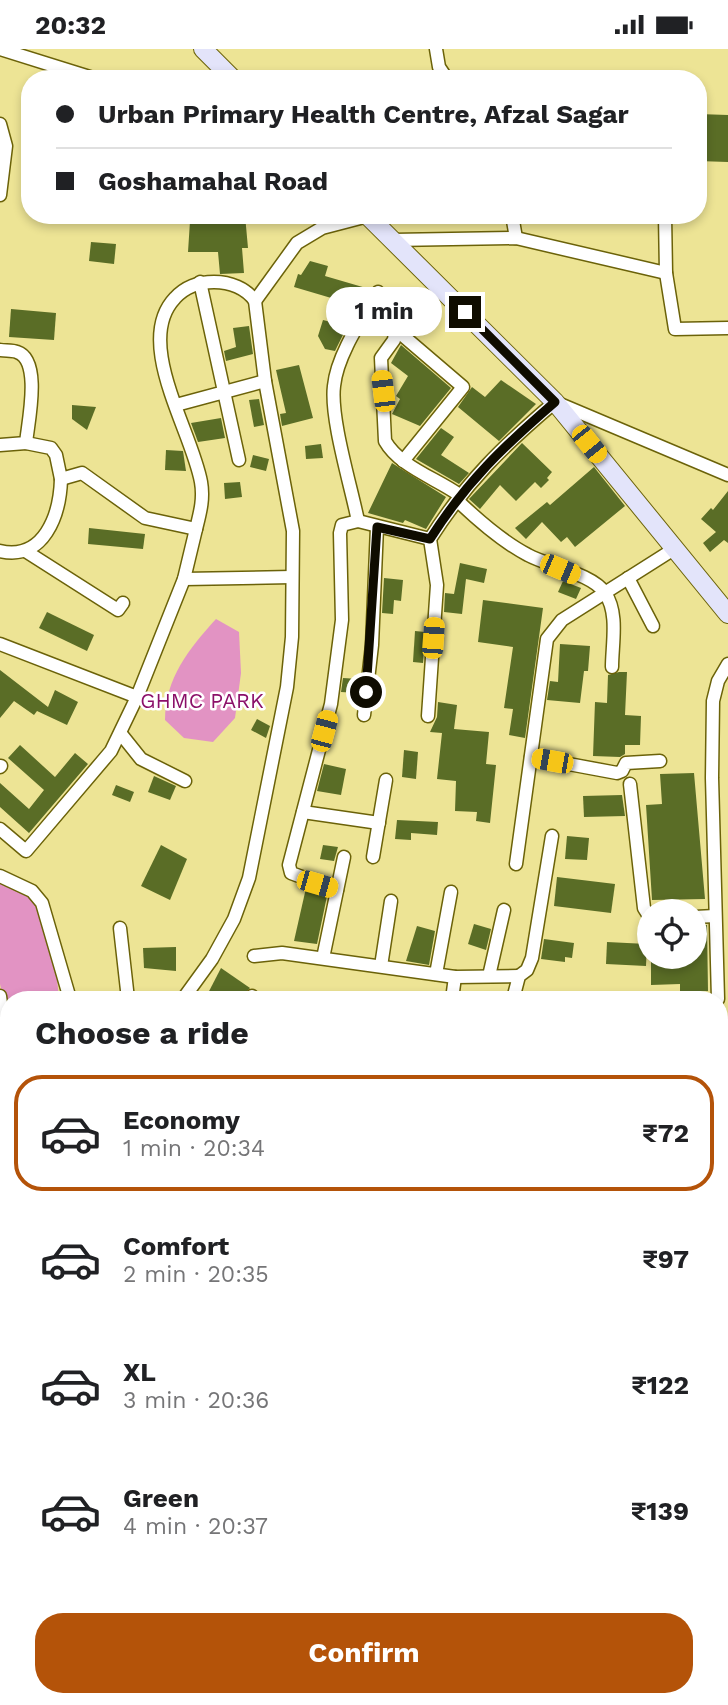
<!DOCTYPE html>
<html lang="en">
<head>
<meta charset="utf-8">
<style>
	:root { --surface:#fff; --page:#f6f6f6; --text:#202124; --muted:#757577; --line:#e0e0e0; --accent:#b45309 }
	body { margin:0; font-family:"Work Sans",sans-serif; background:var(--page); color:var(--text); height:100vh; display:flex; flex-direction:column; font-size:26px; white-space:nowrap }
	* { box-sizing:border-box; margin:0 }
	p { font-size:23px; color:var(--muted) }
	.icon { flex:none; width:38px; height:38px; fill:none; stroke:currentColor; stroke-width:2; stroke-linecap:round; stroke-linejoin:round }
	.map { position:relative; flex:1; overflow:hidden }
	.sheet { position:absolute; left:0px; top:942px; width:728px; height:716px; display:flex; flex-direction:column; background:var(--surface); border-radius:28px 28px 0 0; box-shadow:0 4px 10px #0003 }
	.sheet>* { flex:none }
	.banner { position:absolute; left:21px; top:21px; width:686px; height:154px; border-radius:28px; box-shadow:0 4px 10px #0003; display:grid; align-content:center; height:154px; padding:0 35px; background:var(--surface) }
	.controls { position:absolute; left:637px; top:850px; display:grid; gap:14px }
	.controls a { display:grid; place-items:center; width:70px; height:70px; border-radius:50%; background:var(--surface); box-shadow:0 4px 10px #0003; font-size:35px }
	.end { position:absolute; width:32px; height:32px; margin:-16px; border:9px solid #0f0c00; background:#fff; box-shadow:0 0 0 4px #fff }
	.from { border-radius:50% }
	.bubble { position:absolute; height:49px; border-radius:24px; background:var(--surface); box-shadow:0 4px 10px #0003; font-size:23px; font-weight:700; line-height:49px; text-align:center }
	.car { position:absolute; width:21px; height:42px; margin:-21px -10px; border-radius:9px; box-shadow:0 0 5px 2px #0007; background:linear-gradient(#f5c518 24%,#345 0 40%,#f5c518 0 76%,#345 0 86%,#f5c518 0) }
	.banner b { display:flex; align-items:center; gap:24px; height:66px; font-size:26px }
	.banner b+b { border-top:2px solid var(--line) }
	.banner i { width:18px; height:18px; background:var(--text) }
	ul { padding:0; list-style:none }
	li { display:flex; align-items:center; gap:21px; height:116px; margin:0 14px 10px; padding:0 21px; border:4px solid transparent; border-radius:28px }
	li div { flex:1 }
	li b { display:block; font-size:26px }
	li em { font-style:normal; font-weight:700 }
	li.current { border-color:var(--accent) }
	li>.icon { width:63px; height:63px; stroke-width:1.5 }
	h2 { padding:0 35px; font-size:32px; line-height:84px }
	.button { display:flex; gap:14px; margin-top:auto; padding:14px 35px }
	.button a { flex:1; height:80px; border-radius:28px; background:var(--accent); color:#fff; font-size:28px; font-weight:700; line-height:80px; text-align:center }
	.status { display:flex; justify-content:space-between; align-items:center; height:49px; padding:0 35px; background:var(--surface); direction:ltr }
	.status svg { height:19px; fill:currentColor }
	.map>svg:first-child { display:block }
	.green { fill:#e293c3 }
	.building { fill:#5a6d26 }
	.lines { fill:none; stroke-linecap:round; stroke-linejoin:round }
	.service-casing { stroke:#6b6209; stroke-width:9 }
	.minor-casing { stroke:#6b6209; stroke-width:15 }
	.tertiary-casing { stroke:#6b6209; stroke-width:18 }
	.secondary-casing { stroke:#6b6209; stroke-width:20 }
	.service { stroke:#fff; stroke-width:6 }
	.minor { stroke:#fff; stroke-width:12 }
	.tertiary { stroke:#fff; stroke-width:16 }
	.secondary { stroke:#e3e4fa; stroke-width:18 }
	.route { stroke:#0f0c00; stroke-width:9 }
	.labels { text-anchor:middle; stroke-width:5; stroke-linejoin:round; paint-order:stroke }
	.park-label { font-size:21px; fill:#8b1069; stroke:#fff }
</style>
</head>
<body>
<div class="status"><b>20:32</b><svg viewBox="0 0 49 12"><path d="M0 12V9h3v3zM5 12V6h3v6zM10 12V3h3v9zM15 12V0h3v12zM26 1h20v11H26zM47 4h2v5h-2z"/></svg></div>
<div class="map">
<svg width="728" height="1656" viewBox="0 0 728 1656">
	<rect width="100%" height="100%" fill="#ede495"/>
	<!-- green -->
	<g class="green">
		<path d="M216,570L239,583L241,624L235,669L213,693L184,689L165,671C165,629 189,600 216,570Z"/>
		<polygon points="0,829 36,849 55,908 59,950 9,950 9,977 0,935"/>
		<polygon points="728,1620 728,1656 662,1656 658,1649 719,1648 719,1622"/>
	</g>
	<!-- building -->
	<g class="building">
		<polygon points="698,65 728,66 728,113 698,112"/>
		<polygon points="221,166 245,166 248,199 242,199 244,224 220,225 218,203 188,203 190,172 221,172"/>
		<polygon points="91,193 116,195 114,215 89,212"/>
		<polygon points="310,212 328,217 325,227 366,239 335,302 325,300 318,287 323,271 331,273 338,251 294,238 298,225 301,226"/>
		<polygon points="11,260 56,264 54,291 9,288"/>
		<polygon points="249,277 253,305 226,312 224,302 236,298 233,279"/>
		<polygon points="401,296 451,339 420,377 392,365 400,350 396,347 408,327 391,314"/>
		<polygon points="299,316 313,369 282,377 280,365 286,364 276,321"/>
		<polygon points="501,331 536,355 499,392 458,358 472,338 485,348"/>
		<polygon points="259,350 264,376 254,378 249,351"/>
		<polygon points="72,356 96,358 87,381 72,370"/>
		<polygon points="221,369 225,389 198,393 191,374"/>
		<polygon points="441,379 454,388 441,406 469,424 459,435 416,410"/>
		<polygon points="522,394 552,423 547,429 549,431 541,439 535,433 516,452 500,436 480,460 469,450"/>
		<polygon points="321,395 323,409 306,410 305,397"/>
		<polygon points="166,401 183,402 186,422 165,421"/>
		<polygon points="253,406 269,410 266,422 250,418"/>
		<polygon points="392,414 446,448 426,480 405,471 403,474 368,464"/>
		<polygon points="594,418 625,457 575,498 567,488 561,493 542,473 526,490 515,479 547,453 550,456"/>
		<polygon points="240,433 242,448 225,450 224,434"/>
		<polygon points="728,442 728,494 724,491 710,503 703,494 716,483 701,470 711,459 713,461"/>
		<polygon points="89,479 145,485 143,500 88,495"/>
		<polygon points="460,514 487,520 484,534 466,530 462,565 444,563 445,544 454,545"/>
		<polygon points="384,529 403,531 401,552 394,551 393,565 382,564"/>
		<polygon points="563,532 581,539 576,550 558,543"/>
		<polygon points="483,551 543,559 525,689 509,686 513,660 504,659 513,598 478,593"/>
		<polygon points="47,563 94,586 87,602 39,579"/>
		<polygon points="415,582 425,583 423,614 413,613"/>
		<polygon points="560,595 590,597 588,622 584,622 580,654 547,651 550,632 558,633"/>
		<polygon points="0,621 48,658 55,641 78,653 67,676 37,662 34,666 14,652 0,669"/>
		<polygon points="619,623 627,623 625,666 641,667 640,696 625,696 625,705 620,708 593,707 595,653 607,654 608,626"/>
		<polygon points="343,629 359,630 358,644 341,643"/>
		<polygon points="438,653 457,656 454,680 489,683 486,715 496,716 490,774 476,772 477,763 455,762 456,732 437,730 442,684 430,683 437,668"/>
		<polygon points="257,670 270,677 266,689 251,681"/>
		<polygon points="20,696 55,728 75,704 88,715 29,784 0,758 0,734 29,760 44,741 8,709"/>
		<polygon points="404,701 418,703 416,730 402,728"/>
		<polygon points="324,715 346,720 341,746 317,742"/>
		<polygon points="694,724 705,850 652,851 646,756 662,755 660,725"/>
		<polygon points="154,727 176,737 170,751 148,743"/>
		<polygon points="116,736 134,743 130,753 112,746"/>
		<polygon points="622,746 625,767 584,768 583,747"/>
		<polygon points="397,771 438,773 437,786 411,784 411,791 395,790"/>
		<polygon points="567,787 589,789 587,811 565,810"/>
		<polygon points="161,796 187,810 170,851 141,837"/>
		<polygon points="323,796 338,798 334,812 320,810"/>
		<polygon points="557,828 615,835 611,864 554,857"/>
		<polygon points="306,839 327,847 317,895 294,892"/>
		<polygon points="474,875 491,880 486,901 468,895"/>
		<polygon points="707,876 708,942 680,943 680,935 651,936 651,911 695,908 695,877"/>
		<polygon points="417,877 435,882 429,916 406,912"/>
		<polygon points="544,890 574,894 572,909 565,908 565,913 541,910"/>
		<polygon points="607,893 647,895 646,917 606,915"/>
		<polygon points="176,898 176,922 144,919 143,899"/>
		<polygon points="221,919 250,939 240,950 205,950"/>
	</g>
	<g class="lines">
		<!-- service casing -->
		<g class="service-casing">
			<polyline id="service" points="0,1476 9,1465"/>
		</g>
		<!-- minor casing -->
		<g class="minor-casing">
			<g id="minor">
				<polyline points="0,0 96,30"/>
				<polyline points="436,0 439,18 447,30"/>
				<polyline points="0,75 6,97 0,146"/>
				<polyline points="512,166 516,189"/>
				<polyline points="665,166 666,224 675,280 728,279"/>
				<polyline points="393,191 516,189 666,224"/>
				<polyline points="200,233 239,411"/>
				<polyline points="255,252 297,194 322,179 368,167"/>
				<path d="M366,264L392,277L395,283L394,291L381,309L385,392C399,417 435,429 458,445L459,453C480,473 503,493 528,506C548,517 593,525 605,544C619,564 612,595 612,618"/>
				<polyline points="401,285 463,338 403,412"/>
				<path d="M0,301C5,302 12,301 17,303C42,311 28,373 26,394L0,396"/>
				<polyline points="176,356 265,332"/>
				<path d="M358,472C351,437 330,369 334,337C337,306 362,270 378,243"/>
				<path d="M0,502C44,512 60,466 61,430"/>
				<polyline points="27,503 118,561 123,554"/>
				<polyline points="628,529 653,577"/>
				<polyline points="184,530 292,528"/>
				<polyline points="0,595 137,648 184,530 196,480 145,469 82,424 61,430 56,406 51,399 26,394"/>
				<polyline points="364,666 372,596 377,478"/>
				<path d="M428,667L437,536L430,490C467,432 503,397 555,353L728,426"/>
				<polyline points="121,685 141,710 185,732"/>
				<polyline points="531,708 617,724 622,722 626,714 660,712"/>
				<polyline points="0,718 1,717"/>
				<polyline points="630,735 644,859 649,867"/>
				<polyline points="303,763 379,774"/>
				<polyline points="0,780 26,802 111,702 137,648"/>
				<polyline points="373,808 386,731"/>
				<polyline points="516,815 547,590 562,571 674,500"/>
				<polyline points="0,827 32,842 42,854 70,950"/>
				<polyline points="337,841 291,824 289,816 331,655 342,571 340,484 342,476 358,472 430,490"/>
				<polyline points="695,868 715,867"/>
				<polyline points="120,879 128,950"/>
				<polyline points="254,907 282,904 455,928 519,927"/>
				<polyline points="323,909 344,808"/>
				<polyline points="381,917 391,852"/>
				<polyline points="436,925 451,843"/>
				<polyline points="489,927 504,861"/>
				<polyline points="0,947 9,1017"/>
				<path d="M183,950L212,910L234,870L249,829L287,638L292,588L293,482L265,332L255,252C246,239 230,233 214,233C199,233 185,238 175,249C133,293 192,382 201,433C204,450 200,464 196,480"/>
				<polyline points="249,950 252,947"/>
				<polyline points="452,950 455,928"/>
				<polyline points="513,950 519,927 527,921 532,909 552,787"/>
				<polyline points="718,950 712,729 713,652 718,632 728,615"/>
				<polyline points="727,976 728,991"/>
				<polyline points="719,1046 728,1046"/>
				<polyline points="0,1107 9,1102"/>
				<polyline points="0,1140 9,1132"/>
				<polyline points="719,1158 723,1135"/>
				<polyline points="719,1167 728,1174"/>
				<polyline points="719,1200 728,1204"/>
				<polyline points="0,1232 9,1239"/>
				<polyline points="0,1262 9,1245"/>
				<polyline points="8,1354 9,1352"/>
				<polyline points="719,1519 728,1517"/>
				<polyline points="719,1590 728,1588"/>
				<polyline points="0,1618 7,1653 0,1654"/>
				<polyline points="213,1648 286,1656"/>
				<polyline points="391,1648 393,1656"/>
				<polyline points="481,1648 485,1656"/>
				<polyline points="578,1648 583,1656"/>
				<polyline points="638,1648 642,1656"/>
				<polyline points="294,1656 340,1648"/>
				<polyline points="502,1656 512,1656"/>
			</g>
		</g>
		<!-- tertiary casing -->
		<g class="tertiary-casing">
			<g id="tertiary">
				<polyline points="0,1511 9,1520"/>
				<polyline points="129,1656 131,1648"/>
			</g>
		</g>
		<!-- secondary casing -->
		<g class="secondary-casing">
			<g id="secondary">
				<polyline points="203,0 233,30"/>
				<polyline points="367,166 555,353 728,565"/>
			</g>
		</g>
		<!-- service -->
		<use href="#service" class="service"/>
		<!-- minor -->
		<use href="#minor" class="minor"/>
		<!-- tertiary -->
		<use href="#tertiary" class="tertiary"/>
		<!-- secondary -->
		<use href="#secondary" class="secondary"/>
	</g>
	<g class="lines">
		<!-- route -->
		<path class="route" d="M366,643L377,478L430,490C467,432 503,398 555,353L465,263"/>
	</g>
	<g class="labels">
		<!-- park labels -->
		<g class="park-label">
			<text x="202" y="659">GHMC PARK</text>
		</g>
	</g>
</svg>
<div class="controls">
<a><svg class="icon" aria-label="locate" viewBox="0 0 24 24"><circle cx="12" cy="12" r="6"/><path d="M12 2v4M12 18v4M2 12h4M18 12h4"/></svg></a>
</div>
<i class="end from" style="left:366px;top:643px"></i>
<i class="end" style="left:465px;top:263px"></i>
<div class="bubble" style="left:326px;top:238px;width:116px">1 min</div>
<i class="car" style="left:383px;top:342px;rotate:353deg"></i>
<i class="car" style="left:589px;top:395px;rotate:141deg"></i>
<i class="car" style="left:560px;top:520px;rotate:113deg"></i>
<i class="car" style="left:433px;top:589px;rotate:4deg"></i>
<i class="car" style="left:324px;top:682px;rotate:15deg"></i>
<i class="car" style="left:552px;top:712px;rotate:280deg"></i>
<i class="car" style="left:317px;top:835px;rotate:106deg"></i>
<div class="banner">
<b><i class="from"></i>Urban Primary Health Centre, Afzal Sagar</b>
<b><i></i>Goshamahal Road</b>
</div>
<section class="sheet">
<h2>Choose a ride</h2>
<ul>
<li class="current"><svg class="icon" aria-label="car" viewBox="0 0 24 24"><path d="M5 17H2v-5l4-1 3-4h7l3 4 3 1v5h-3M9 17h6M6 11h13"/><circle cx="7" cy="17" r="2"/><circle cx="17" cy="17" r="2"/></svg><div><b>Economy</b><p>1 min · 20:34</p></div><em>₹72</em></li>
<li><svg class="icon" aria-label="car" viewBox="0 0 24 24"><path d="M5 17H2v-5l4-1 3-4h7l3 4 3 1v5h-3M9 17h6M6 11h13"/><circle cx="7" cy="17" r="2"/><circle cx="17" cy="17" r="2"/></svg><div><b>Comfort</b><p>2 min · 20:35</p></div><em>₹97</em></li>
<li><svg class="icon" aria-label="car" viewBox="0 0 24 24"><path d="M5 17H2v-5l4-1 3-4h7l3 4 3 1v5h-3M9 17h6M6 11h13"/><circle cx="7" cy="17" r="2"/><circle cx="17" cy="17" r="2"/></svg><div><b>XL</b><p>3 min · 20:36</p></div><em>₹122</em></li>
<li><svg class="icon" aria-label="car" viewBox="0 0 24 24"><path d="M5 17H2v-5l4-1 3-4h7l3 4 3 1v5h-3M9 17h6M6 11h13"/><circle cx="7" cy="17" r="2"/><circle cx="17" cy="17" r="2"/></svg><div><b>Green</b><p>4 min · 20:37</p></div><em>₹139</em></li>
</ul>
<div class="button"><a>Confirm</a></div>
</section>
</div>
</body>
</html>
